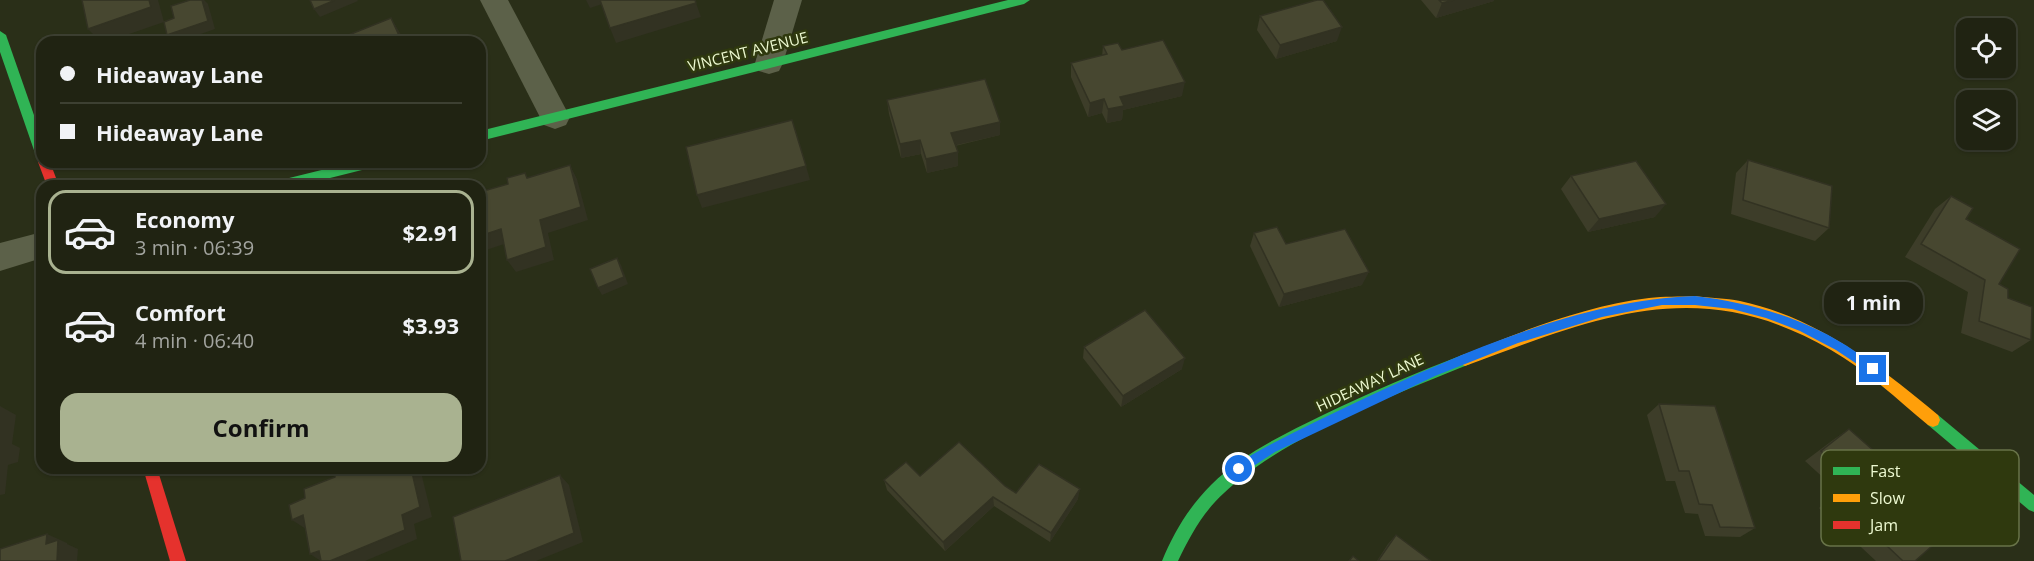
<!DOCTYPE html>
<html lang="en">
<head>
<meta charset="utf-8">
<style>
	:root { --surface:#202312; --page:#2d2f20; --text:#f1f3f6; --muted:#a2a49f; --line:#3d4032; --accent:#a9b290 }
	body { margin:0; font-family:"Open Sans",sans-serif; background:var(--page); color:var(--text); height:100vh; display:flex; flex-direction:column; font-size:22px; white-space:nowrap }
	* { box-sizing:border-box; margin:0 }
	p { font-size:20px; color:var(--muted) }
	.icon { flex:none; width:33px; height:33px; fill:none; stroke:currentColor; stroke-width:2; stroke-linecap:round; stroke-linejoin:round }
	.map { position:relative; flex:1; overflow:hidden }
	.drawer { position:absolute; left:36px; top:180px; width:450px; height:294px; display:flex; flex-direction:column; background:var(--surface); border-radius:18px; box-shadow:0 2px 4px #0004,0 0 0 2px var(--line) }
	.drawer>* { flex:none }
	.top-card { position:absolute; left:36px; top:36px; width:450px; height:132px; border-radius:18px; box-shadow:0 2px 4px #0004,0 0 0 2px var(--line); display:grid; align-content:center; height:132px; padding:0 24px; background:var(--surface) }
	.controls { position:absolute; left:1956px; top:18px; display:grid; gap:12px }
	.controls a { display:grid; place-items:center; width:60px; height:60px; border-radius:12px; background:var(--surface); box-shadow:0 2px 4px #0004,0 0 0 2px var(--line); font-size:30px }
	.end { position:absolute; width:27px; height:27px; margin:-14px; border:8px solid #1a73e8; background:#fff; box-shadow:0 0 0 3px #fff }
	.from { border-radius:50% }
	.bubble { position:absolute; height:42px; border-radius:18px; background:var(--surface); box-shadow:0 2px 4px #0004,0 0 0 2px var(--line); font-size:20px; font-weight:700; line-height:42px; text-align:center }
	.top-card b { display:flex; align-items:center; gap:21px; height:57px; font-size:22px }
	.top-card b+b { border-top:2px solid var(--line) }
	.top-card i { width:15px; height:15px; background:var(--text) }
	ul { padding:10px 0 0; list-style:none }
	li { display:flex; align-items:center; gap:18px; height:84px; margin:0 12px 9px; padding:0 12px; border:3px solid transparent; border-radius:18px }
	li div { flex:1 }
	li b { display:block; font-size:22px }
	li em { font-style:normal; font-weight:700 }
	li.current { border-color:var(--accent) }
	li>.icon { width:54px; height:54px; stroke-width:1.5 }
	.cta { display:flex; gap:12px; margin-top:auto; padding:12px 24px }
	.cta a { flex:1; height:69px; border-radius:18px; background:var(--accent); color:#111; font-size:24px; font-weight:700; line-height:69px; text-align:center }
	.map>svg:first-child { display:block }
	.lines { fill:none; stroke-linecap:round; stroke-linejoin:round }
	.street { fill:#5c6149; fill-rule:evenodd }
	.fast { fill:#30b455; fill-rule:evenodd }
	.slow { fill:#ff9f0a; fill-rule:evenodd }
	.jam { fill:#e5322d; fill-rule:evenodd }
	.wall { fill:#3d3d29 }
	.shaded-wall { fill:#323222 }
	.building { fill:#474730; stroke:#323222; stroke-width:1.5 }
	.route { fill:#1a73e8 }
	.labels { text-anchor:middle; stroke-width:5; stroke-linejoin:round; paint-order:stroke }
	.street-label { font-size:15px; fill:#edf9d1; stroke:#2f390e }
	.key { fill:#2f390e; stroke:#687348; stroke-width:1.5 }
	.key-label { font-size:16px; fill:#edf9d1 }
</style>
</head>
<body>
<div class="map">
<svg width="2034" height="561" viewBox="0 0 2034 561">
	<rect width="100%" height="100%" fill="#2a2f18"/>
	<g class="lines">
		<!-- street -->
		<g class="street">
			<polygon points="480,0 508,0 570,117 566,125 555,129 544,125"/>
			<polygon points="774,0 802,0 783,63 779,71 769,74 759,71 755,63"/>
			<polygon points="42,232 42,258 0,271 0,243"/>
		</g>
		<!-- fast -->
		<g class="fast">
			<polygon points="1008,0 1030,0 1024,4 480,141 480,131"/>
			<polygon points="0,31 6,35 42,138 42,161 36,156 0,52"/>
			<polygon points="354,162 380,162 374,167 298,186 271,186 277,181"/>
			<path d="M1465,354L1470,356L1472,360L1470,364C1394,395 1283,437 1224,493C1203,512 1190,536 1178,561H1162C1174,532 1189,507 1211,485C1242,454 1284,434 1323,415C1369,393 1417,372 1465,354Z"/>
			<polygon points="1933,413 1938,415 2034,495 2034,512 2029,510 1928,425 1926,420 1928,415"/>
		</g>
		<!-- slow -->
		<path class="slow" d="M1695,296C1710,298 1726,298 1740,301C1818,318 1879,366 1938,415L1940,420L1938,425L1933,427L1928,425C1897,399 1866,370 1831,350C1698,272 1596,318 1465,366L1460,364L1458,360L1460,356C1521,332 1583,306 1649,298C1664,296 1679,297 1695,296Z"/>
		<!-- jam -->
		<g class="jam">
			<polygon points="40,158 42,158 42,162 50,162 59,186 47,186 38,162"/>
			<polygon points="143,468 157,468 186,561 170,561"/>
		</g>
	</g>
	<!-- wall -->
	<g class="wall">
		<polygon points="1421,0 1494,0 1494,1 1436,18"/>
		<polygon points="1260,16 1337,41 1276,59 1257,30"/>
		<polygon points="1103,46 1122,50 1182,96 1123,110 1122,120 1107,123 1102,113 1088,117 1071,77 1071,63 1102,56"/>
		<polygon points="887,100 1000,135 955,146 958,166 927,173 921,154 901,158 889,114"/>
		<polygon points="1748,160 1829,228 1815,241 1731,214 1736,173"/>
		<polygon points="1571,176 1655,217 1588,232 1561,189"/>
		<polygon points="1951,196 1966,219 1999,284 2008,298 2031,340 2012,352 1961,333 1968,292 1905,257 1935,209"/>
		<polygon points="1254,233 1286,244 1362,285 1279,307 1250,246"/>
		<polygon points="1084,347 1182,369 1121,407 1083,358"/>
		<polygon points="1659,404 1755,528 1740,537 1705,536 1698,514 1685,513 1675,481 1666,481 1647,415"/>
		<polygon points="1849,429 1915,561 1876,561 1819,508 1839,492 1805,461 1833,440"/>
		<polygon points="920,476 1005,486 1016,493 1078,499 1050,542 994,506 945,551 887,490 884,480"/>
		<polygon points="1396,535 1431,561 1377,561 1388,544"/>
	</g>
	<!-- shaded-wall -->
	<g class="shaded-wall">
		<polygon points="149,0 158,0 164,22 106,42 101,42 88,29"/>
		<polygon points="202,0 204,0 208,4 215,29 178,42 173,42 167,35"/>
		<polygon points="335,0 357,0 358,1 320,17 314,9"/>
		<polygon points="586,0 600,0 602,4 590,8"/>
		<polygon points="1454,0 1494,0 1494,1 1436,18 1442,3"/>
		<polygon points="696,3 701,17 616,43 610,28"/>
		<polygon points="391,18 400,33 405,42 402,42"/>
		<polygon points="1342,27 1337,41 1276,59 1280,45"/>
		<polygon points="1185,82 1182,96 1123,110 1122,120 1107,123 1108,109 1120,97"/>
		<polygon points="1104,99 1102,113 1088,117 1090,103"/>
		<polygon points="1000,122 1000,135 952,146 951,133"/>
		<polygon points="920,140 921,154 901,158 900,144"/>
		<polygon points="958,152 958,166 927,173 926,159"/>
		<polygon points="570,165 577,179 588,220 548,233 554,260 516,272 507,260 540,220"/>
		<polygon points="806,166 810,180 702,208 697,195"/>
		<polygon points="1666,204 1655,217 1588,232 1599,219"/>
		<polygon points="501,229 510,242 480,252 480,236"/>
		<polygon points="617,258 621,265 628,284 602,295 598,288"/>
		<polygon points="1369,272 1362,285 1279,307 1284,294"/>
		<polygon points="1185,358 1182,369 1121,407 1123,396"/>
		<polygon points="0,406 16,415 12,444 20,448 18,462 8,465 5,494 0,495"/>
		<polygon points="411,468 420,468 432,517 414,524 417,539 365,561 321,561 310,554 402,515"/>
		<polygon points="560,475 569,485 583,542 536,561 505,561"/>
		<polygon points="1080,489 1078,499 1050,542 1051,533"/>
		<polygon points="993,497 994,506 945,551 943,542"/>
		<polygon points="303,515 306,529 292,520"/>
		<polygon points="47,534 67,543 67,544 78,549 77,561 57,561 46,544"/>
	</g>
	<!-- building -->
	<g class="building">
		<polygon points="82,0 149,0 151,7 88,29"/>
		<polygon points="190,0 202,0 208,21 167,35 164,22 174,18 171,6"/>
		<polygon points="310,0 335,0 314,9"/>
		<polygon points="600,0 695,0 696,3 610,28"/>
		<polygon points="1317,0 1323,0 1342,27 1280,45 1260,16"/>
		<polygon points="1439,0 1454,0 1442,3"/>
		<polygon points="391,18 402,42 331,42"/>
		<polygon points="1163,40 1185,82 1120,97 1124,106 1108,109 1104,99 1090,103 1071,63 1107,54 1103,46 1118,43 1122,50"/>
		<polygon points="985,79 1000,122 951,133 958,152 926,159 920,140 900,144 887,100"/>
		<polygon points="792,120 806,166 697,195 686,147"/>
		<polygon points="1748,160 1832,186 1829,228 1743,200"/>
		<polygon points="1636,161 1666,204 1599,219 1571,176"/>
		<polygon points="570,165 581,207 540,220 546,247 507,260 501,229 480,236 480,192 508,184 507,178 525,173 527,178"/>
		<polygon points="1951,196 1973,208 1966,219 2020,249 1999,284 2008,289 2008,298 2032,307 2031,340 1979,321 1985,280 1921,244"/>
		<polygon points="1277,227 1286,244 1345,229 1369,272 1284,294 1254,233"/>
		<polygon points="617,258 624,277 598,288 590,269"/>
		<polygon points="1145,310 1185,358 1123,396 1084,347"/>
		<polygon points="1659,404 1715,406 1755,528 1720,527 1712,505 1699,504 1689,471 1679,471"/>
		<polygon points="1849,429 1957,524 1915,561 1903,561 1836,498 1856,482 1821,451"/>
		<polygon points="959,442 1005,486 1016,493 1039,464 1080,489 1051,533 993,497 943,542 884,480 906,462 920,476"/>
		<polygon points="334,468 411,468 420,507 402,515 405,530 330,561 321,561 319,551 310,554 303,515 292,520 289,505 305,498 304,489 335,477"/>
		<polygon points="560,475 574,533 505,561 461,561 453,517"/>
		<polygon points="47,534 46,544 58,540 57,561 0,561 0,549"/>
		<polygon points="1396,535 1431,561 1378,561"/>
		<polygon points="1353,556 1359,561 1349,561"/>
	</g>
	<!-- route -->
	<path class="route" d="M1695,296C1753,303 1808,319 1856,352C1863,357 1873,362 1878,369L1876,372H1869L1836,350L1800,331L1766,318L1732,309L1695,305H1662L1602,317L1518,343L1435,376L1275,452L1243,473H1235L1234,469L1235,465C1275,440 1318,421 1361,400C1461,353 1584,299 1695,296Z"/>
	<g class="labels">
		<!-- street labels -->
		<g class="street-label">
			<text transform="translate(748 52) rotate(-14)" y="5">VINCENT AVENUE</text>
			<text transform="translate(1370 383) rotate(-25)" y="5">HIDEAWAY LANE</text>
		</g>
	</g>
	<!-- legend -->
	<rect x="1821" y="450" width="198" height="96" rx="9" class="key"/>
	<rect x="1833" y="467" width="27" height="8" fill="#30b455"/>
	<rect x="1833" y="494" width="27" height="8" fill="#ff9f0a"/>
	<rect x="1833" y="521" width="27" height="8" fill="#e5322d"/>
	<g class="key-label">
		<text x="1870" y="477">Fast</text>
		<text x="1870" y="504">Slow</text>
		<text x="1870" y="531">Jam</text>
	</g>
</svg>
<div class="controls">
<a><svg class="icon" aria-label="locate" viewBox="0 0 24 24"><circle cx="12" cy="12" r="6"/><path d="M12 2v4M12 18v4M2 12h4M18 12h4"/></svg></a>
<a><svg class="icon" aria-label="layers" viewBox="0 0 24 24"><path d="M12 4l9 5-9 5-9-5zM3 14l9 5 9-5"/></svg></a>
</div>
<i class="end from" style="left:1239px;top:469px"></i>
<i class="end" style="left:1873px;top:369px"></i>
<div class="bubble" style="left:1824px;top:282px;width:99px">1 min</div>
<div class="top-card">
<b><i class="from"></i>Hideaway Lane</b>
<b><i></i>Hideaway Lane</b>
</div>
<section class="drawer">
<ul>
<li class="current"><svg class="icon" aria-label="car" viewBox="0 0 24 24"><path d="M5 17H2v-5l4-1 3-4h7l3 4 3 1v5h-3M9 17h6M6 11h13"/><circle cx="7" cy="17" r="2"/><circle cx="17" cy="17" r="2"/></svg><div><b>Economy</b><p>3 min · 06:39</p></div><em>$2.91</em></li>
<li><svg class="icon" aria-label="car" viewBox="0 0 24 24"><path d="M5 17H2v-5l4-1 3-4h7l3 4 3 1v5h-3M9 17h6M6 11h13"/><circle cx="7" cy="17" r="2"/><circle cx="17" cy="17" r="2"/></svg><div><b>Comfort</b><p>4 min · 06:40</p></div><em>$3.93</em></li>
</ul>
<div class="cta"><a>Confirm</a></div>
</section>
</div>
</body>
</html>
